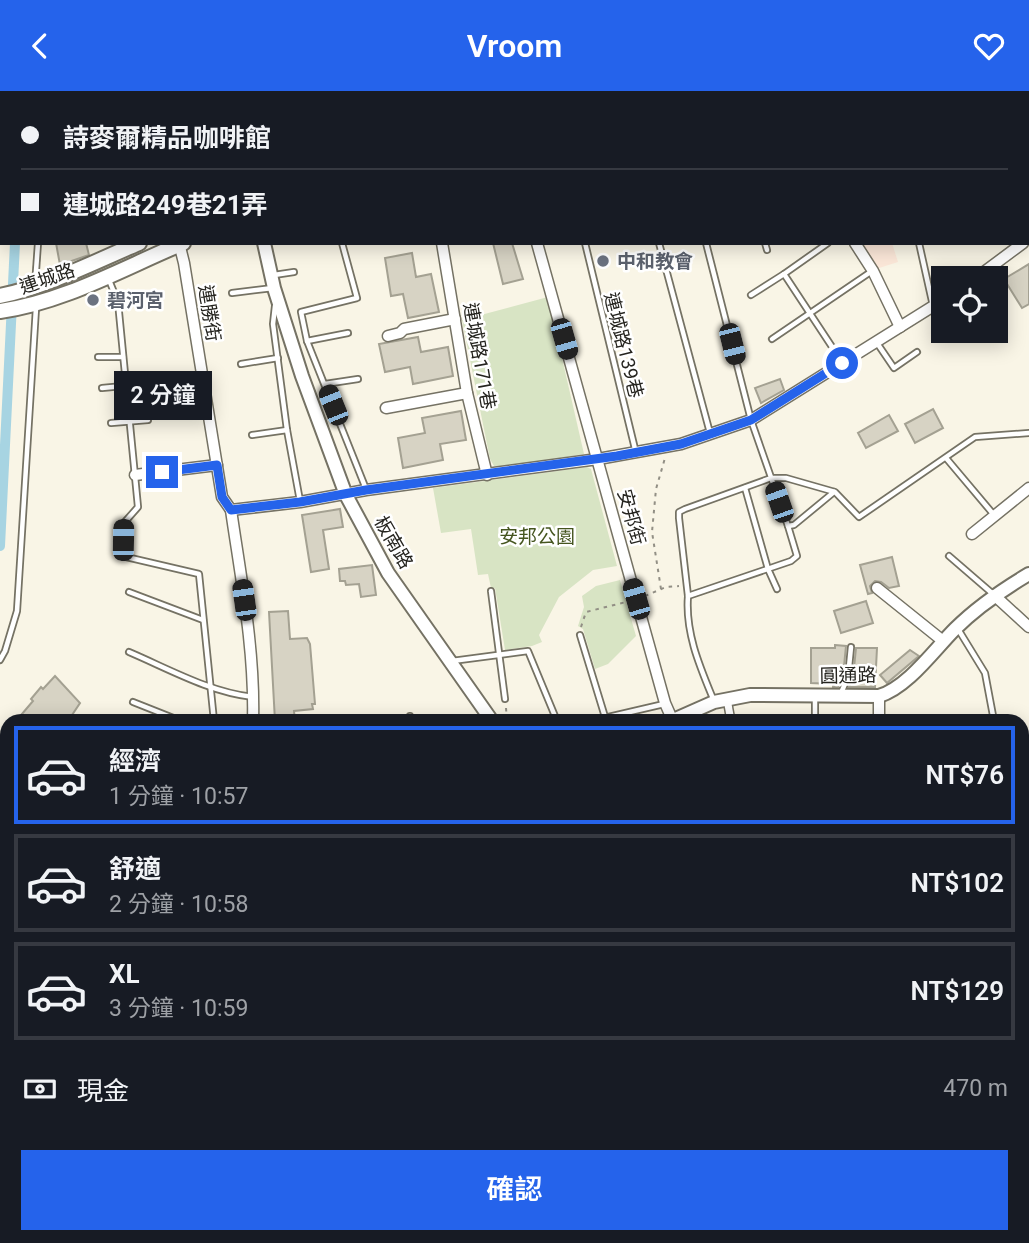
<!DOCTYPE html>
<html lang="zh-TW">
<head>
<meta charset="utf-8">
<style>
	:root { --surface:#171b24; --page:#20242c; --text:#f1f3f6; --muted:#9ea1a6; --line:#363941; --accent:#2563eb }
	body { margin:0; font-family:Roboto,"Noto Sans TC",sans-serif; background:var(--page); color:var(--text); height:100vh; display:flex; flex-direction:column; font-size:26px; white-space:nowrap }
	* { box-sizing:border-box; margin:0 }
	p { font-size:23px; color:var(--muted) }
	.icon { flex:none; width:38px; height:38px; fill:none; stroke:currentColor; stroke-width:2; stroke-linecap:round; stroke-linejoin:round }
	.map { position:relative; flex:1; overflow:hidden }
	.side { position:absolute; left:0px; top:623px; width:1029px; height:530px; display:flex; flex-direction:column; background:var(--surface); border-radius:21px 21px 0 0; box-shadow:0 4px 18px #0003 }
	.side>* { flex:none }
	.top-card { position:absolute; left:0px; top:0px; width:1029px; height:154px; box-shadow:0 4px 18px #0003; display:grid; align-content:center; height:154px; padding:0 21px; background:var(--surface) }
	.fabs { position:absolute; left:931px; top:175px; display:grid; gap:14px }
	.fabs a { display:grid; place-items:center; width:77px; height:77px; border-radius:0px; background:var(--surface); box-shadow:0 4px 18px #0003; font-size:35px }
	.end { position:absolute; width:32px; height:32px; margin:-16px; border:9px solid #2563eb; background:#fff; box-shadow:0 0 0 4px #fff }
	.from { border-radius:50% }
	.bubble { position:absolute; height:49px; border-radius:0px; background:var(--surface); box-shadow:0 4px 18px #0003; font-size:23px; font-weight:600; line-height:49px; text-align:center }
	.car { position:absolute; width:21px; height:42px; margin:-21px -10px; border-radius:9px; box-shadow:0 0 5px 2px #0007; background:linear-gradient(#222 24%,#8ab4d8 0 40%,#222 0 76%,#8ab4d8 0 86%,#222 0) }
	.top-card b { display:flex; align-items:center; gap:24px; height:66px; font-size:26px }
	.top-card b+b { border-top:2px solid var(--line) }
	.top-card i { width:18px; height:18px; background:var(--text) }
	ul { padding:12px 0 0; list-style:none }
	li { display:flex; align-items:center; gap:21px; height:98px; margin:0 14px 10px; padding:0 7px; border:4px solid var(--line); border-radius:0px }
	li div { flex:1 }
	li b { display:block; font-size:26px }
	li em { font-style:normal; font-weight:600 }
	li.active { border-color:var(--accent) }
	li>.icon { width:63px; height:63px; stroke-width:1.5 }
	.pay { display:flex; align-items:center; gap:18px; height:77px; padding:0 21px; font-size:26px }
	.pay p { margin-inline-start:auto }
	.action { display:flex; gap:14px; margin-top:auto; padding:14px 21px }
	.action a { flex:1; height:80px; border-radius:0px; background:var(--accent); color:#fff; font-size:28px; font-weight:600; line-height:80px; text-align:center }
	header { display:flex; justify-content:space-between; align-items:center; height:91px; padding:0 21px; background:var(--accent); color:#fff; font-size:32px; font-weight:600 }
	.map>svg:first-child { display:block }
	.education { fill:#fbe7d8 }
	.green { fill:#d8e4c4 }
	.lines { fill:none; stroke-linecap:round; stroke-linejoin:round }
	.stream { stroke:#a7d4e2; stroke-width:3.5 }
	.canal { stroke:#a7d4e2; stroke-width:10 }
	.building { fill:#d7d3c4; stroke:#a4a192; stroke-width:2 }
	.service-casing { stroke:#757264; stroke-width:8 }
	.pedestrian-casing { stroke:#757264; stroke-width:10 }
	.minor-casing { stroke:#757264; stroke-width:13 }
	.tertiary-casing { stroke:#757264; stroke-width:16 }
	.secondary-casing { stroke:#757264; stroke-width:18 }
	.trunk-casing { stroke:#757264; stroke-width:19 }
	.path { stroke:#928f85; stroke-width:2; stroke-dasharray:3.5 5; stroke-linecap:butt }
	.service { stroke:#fff; stroke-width:4.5 }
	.pedestrian { stroke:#fff; stroke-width:7 }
	.minor { stroke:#fff; stroke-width:10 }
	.tertiary { stroke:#fff; stroke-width:12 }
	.secondary { stroke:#fff; stroke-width:14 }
	.trunk { stroke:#fff; stroke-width:16 }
	.rail { stroke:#3f3e38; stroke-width:3.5; stroke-dasharray:3.5 7; stroke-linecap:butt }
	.trunk-bridge-casing { stroke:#757264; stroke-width:19; stroke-linecap:butt }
	.path-bridge { stroke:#928f85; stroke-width:2; stroke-dasharray:3.5 5; stroke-linecap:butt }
	.trunk-bridge { stroke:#fff; stroke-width:16 }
	.route { stroke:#2563eb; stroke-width:9 }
	.worship-dot { fill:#6b7280; stroke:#fff; stroke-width:2.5 }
	.labels { text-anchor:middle; stroke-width:5; stroke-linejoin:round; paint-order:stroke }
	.worship-label { font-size:19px; font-weight:bold; fill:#5b616d; stroke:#fff; text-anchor:start }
	.street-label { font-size:19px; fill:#25241f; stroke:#fff }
	.park-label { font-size:19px; fill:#45551f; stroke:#fff }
</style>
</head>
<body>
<header><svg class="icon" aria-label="back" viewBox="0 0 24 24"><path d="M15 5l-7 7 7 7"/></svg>Vroom<svg class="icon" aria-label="heart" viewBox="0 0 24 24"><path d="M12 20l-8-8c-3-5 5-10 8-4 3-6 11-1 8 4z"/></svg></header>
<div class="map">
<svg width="1029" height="1152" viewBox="0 0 1029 1152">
	<rect width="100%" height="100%" fill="#f9f5e6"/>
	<!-- education -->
	<polygon class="education" points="863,152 892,152 898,171 876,178"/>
	<!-- green -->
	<g class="green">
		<polygon points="548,206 584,363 499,377 494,375 490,368 462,229"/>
		<polygon points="587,376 591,378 617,475 593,479 559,506 539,544 542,551 532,555 505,559 495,497 491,497 488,483 478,484 471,438 441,442 433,397"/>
		<polygon points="620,489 636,545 608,573 595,578 583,538 578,535 584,516 582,505 596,495"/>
	</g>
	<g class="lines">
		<!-- stream -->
		<polyline class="stream" points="0,79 2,79"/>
		<!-- canal -->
		<polyline class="canal" points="0,455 15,152"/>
	</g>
	<!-- building -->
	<g class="building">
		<polygon points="56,152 86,152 89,164 60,174"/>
		<polygon points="493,152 512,152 523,188 503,193"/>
		<polygon points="412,162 416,186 431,183 439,221 408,227 403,203 391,205 385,167"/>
		<polygon points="1029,173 1029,213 1022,217 1004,188"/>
		<polygon points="418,246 421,261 448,256 453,285 413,293 410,276 385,281 379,253"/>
		<polygon points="780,288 784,299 761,312 755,297"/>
		<polygon points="933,318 943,337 915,352 905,333"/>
		<polygon points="461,320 466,349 440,353 443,369 403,377 398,347 425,342 422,327"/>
		<polygon points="889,324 898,340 866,357 858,342"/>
		<polygon points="340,418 343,436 323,439 329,478 311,481 302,424"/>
		<polygon points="892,466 899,495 889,497 881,491 875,490 870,495 872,502 868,503 860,474"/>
		<polygon points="372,474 376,504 361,506 359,493 346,494 345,490 340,490 339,478"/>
		<polygon points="866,510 873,532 841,542 834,520"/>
		<polygon points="288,520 290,548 307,547 310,553 315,613 312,613 313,618 294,620 295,630 275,630 269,521"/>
		<polygon points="835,554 846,555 843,585 838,596 833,596 833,593 811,592 811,557 835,557"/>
		<polygon points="856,557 877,557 875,596 849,596 853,587"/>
		<polygon points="910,559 919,565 887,592 880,584"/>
		<polygon points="55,585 80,612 68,630 16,630 33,610 31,608 41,596 43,598"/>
	</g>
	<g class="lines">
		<!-- service casing -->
		<g class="service-casing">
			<g id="service">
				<polyline points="548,0 549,2"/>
				<polyline points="618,0 618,2"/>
				<polyline points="675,0 675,2"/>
				<polyline points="719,0 720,2"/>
				<polyline points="883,0 884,2"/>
				<polyline points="960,0 961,2"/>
				<polyline points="31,2 32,0"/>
				<polyline points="66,2 67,0"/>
				<polyline points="599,2 607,0"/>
				<polyline points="975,2 978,0"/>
				<polyline points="0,136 2,124"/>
				<polyline points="1027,146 1029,148"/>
				<polyline points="342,152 357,207 301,221 307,250 366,398"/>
				<polyline points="585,152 636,362"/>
				<polyline points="659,152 710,342"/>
				<polyline points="706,152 751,329 788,435 794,434 834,401"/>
				<polyline points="765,152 767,159"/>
				<polyline points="828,152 784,183 842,271"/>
				<polyline points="919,152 933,215"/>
				<polyline points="274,184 294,181"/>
				<polyline points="109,189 118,211 138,416 123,433 122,465 199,483 214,630"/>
				<polyline points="35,194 38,152"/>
				<polyline points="232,202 273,197"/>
				<polyline points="751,204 784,183"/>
				<polyline points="275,215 273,233 287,339 300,410"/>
				<polyline points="772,248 872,180"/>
				<polyline points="307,250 348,242"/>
				<polyline points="877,252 894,277 917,261"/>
				<polyline points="98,266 123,266"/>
				<polyline points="241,273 278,267"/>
				<polyline points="325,293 358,288"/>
				<polyline points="102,297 144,293"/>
				<polyline points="111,332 148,329"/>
				<polyline points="252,344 287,339"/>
				<polyline points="946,367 994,424"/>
				<polyline points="745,397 768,478 777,498"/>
				<polyline points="949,465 993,503"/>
				<polyline points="491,500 505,608"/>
				<polyline points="129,501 203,529"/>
				<polyline points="688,505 679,427 679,421 685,418 771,387 786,387 835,401 859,426 975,346 1029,342"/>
				<polyline points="958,538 985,582 994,630"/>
				<polyline points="580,544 605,626"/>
				<path d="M129,561C169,578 209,601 253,606"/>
				<polyline points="0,569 5,560 17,520 36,217"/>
				<polyline points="452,570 528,560 557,630"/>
				<polyline points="841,602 848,586 851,556"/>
				<path d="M714,610C700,576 685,542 688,505L791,470L797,465L788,435"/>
				<polyline points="133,611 181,630"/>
				<polyline points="410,625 411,630"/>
				<polyline points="591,630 664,613"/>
				<polyline points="815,630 815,605"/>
				<polyline points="0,798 7,795"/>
				<polyline points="0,867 7,869"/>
				<polyline points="0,949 7,925"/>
				<polyline points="1022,1118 1029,1124"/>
				<polyline points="30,1146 36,1152"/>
				<polyline points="45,1146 52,1152"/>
				<polyline points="722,1146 730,1152"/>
				<polyline points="161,1152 166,1146"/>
				<polyline points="238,1152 240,1146"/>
			</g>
		</g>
		<!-- pedestrian casing -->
		<g class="pedestrian-casing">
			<polyline id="pedestrian" points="727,608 731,630"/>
		</g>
		<!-- minor casing -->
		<g class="minor-casing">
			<g id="minor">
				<polyline points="774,0 774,2"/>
				<polyline points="1027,23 1029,22"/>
				<polyline points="179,152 184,172 222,406 231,419 300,411 366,399 598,368 681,353 751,329 943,209"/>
				<polyline points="442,152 467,302 487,384"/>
				<polyline points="537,152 665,612 672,628"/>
				<polyline points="855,152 873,180 900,236"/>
				<polyline points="976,187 1023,152"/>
				<polyline points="388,245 400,242 404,238 455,228"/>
				<polyline points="386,317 467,302"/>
				<polyline points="135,384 217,374"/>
				<path d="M231,419C241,488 255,560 253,630"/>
				<polyline points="972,443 1029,397"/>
				<polyline points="877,497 943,550"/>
				<polyline points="994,504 1029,536"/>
				<polyline points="879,630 879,605"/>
				<polyline points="864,1146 872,1152"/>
				<polyline points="938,1146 952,1152"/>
			</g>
		</g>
		<!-- tertiary casing -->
		<g class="tertiary-casing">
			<g id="tertiary">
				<polyline points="219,0 220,2"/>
				<polyline points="264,152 274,197 302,285 346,404 388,482 492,630"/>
				<path d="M671,630L714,611L750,604L879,605C908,596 934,559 955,538C977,516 1002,499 1029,483"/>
				<polyline points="0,1138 7,1132"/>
				<polyline points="907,1152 908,1146"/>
			</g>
		</g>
		<!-- secondary casing -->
		<g class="secondary-casing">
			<g id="secondary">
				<polyline points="1003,0 1004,2"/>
				<polyline points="488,2 490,0"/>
				<polyline points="513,2 515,0"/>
				<polyline points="1027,3 1029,6"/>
				<polyline points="1027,40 1029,43"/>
				<path d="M0,205C48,195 94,171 139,152"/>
				<path d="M0,220C64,211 123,177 183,152"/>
				<polyline points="0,701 7,703"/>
				<polyline points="1022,1023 1029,1025"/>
				<polyline points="1022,1042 1029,1044"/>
				<polyline points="1022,1063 1029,1065"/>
			</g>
		</g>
		<!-- trunk casing -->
		<g class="trunk-casing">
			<g id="trunk">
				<polyline points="0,714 7,716"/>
				<polyline points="0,725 7,728"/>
				<polyline points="1022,1033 1029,1035"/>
			</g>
		</g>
		<!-- path -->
		<g class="path">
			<polyline points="661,498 652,441 656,398 665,367"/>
			<polyline points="645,505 666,496 679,495"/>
			<polyline points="581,536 586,521 626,511"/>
			<polyline points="506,617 507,630"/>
		</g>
		<!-- service -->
		<use href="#service" class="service"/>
		<!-- pedestrian -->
		<use href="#pedestrian" class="pedestrian"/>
		<!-- minor -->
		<use href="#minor" class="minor"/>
		<!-- tertiary -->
		<use href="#tertiary" class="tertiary"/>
		<!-- secondary -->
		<use href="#secondary" class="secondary"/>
		<!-- trunk -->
		<use href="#trunk" class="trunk"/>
		<!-- rail -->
		<g class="rail">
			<polyline points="1019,0 1020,2"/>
			<polyline points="1027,14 1029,17"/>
			<polyline points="1027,31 1029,34"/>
		</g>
		<!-- trunk-bridge casing -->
		<g class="trunk-bridge-casing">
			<g id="trunk-bridge">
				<polyline points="0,737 7,739"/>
				<polyline points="1022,1054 1029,1056"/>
			</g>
		</g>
		<!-- path-bridge -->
		<polyline class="path-bridge" points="28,203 29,190"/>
		<!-- trunk-bridge -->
		<use href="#trunk-bridge" class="trunk-bridge"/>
	</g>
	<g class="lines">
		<!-- route -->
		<polyline class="route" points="162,381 217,374 222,406 231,419 300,411 366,399 617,365 681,353 751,329 842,272"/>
	</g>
	<!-- markers -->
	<g class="worship-dot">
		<circle cx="603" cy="170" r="7"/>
		<circle cx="93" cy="209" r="7"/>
	</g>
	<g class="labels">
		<!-- worship labels -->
		<g class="worship-label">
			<text x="617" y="177">中和教會</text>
			<text x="107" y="216">碧河宮</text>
		</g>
		<!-- street labels -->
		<g class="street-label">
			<text transform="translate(47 187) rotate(-19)" y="7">連城路</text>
			<text transform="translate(210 222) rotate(81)" y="7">連勝街</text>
			<text transform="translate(624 254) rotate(76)" y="7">連城路139巷</text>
			<text transform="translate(480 265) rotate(80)" y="7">連城路171巷</text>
			<text transform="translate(632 426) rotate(75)" y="7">安邦街</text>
			<text transform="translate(394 451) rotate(60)" y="7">板南路</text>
			<text transform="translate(848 584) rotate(-1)" y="7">圓通路</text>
		</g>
		<!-- park labels -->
		<g class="park-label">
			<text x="537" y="452">安邦公園</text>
		</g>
	</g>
</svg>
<div class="fabs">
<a><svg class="icon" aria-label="locate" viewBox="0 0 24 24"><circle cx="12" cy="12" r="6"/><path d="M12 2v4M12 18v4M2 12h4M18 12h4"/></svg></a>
</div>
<i class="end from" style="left:842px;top:272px"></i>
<i class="end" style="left:162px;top:381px"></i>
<div class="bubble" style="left:114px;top:280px;width:98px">2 分鐘</div>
<i class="car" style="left:564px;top:248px;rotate:164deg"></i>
<i class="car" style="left:732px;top:253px;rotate:166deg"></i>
<i class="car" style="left:333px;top:314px;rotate:338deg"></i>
<i class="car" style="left:779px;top:411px;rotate:341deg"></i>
<i class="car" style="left:123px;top:449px;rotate:1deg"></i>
<i class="car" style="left:636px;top:508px;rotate:344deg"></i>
<i class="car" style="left:244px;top:509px;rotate:352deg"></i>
<div class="top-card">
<b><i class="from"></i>詩麥爾精品咖啡館</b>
<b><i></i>連城路249巷21弄</b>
</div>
<section class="side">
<ul>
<li class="active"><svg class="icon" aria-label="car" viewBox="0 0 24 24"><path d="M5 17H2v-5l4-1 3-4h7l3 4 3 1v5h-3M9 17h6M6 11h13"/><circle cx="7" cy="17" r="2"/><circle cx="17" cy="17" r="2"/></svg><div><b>經濟</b><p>1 分鐘 · 10:57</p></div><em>NT$76</em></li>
<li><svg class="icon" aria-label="car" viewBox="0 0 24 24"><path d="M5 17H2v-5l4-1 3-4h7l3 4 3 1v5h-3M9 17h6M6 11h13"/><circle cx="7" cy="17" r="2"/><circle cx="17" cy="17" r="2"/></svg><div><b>舒適</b><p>2 分鐘 · 10:58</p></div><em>NT$102</em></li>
<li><svg class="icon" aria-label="car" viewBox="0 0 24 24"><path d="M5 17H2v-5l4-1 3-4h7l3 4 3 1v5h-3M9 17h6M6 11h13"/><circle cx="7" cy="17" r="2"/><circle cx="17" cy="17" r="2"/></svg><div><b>XL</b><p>3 分鐘 · 10:59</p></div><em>NT$129</em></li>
</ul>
<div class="pay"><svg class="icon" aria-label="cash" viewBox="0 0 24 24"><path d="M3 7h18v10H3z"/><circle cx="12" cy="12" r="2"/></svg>現金<p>470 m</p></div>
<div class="action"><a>確認</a></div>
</section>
</div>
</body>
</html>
